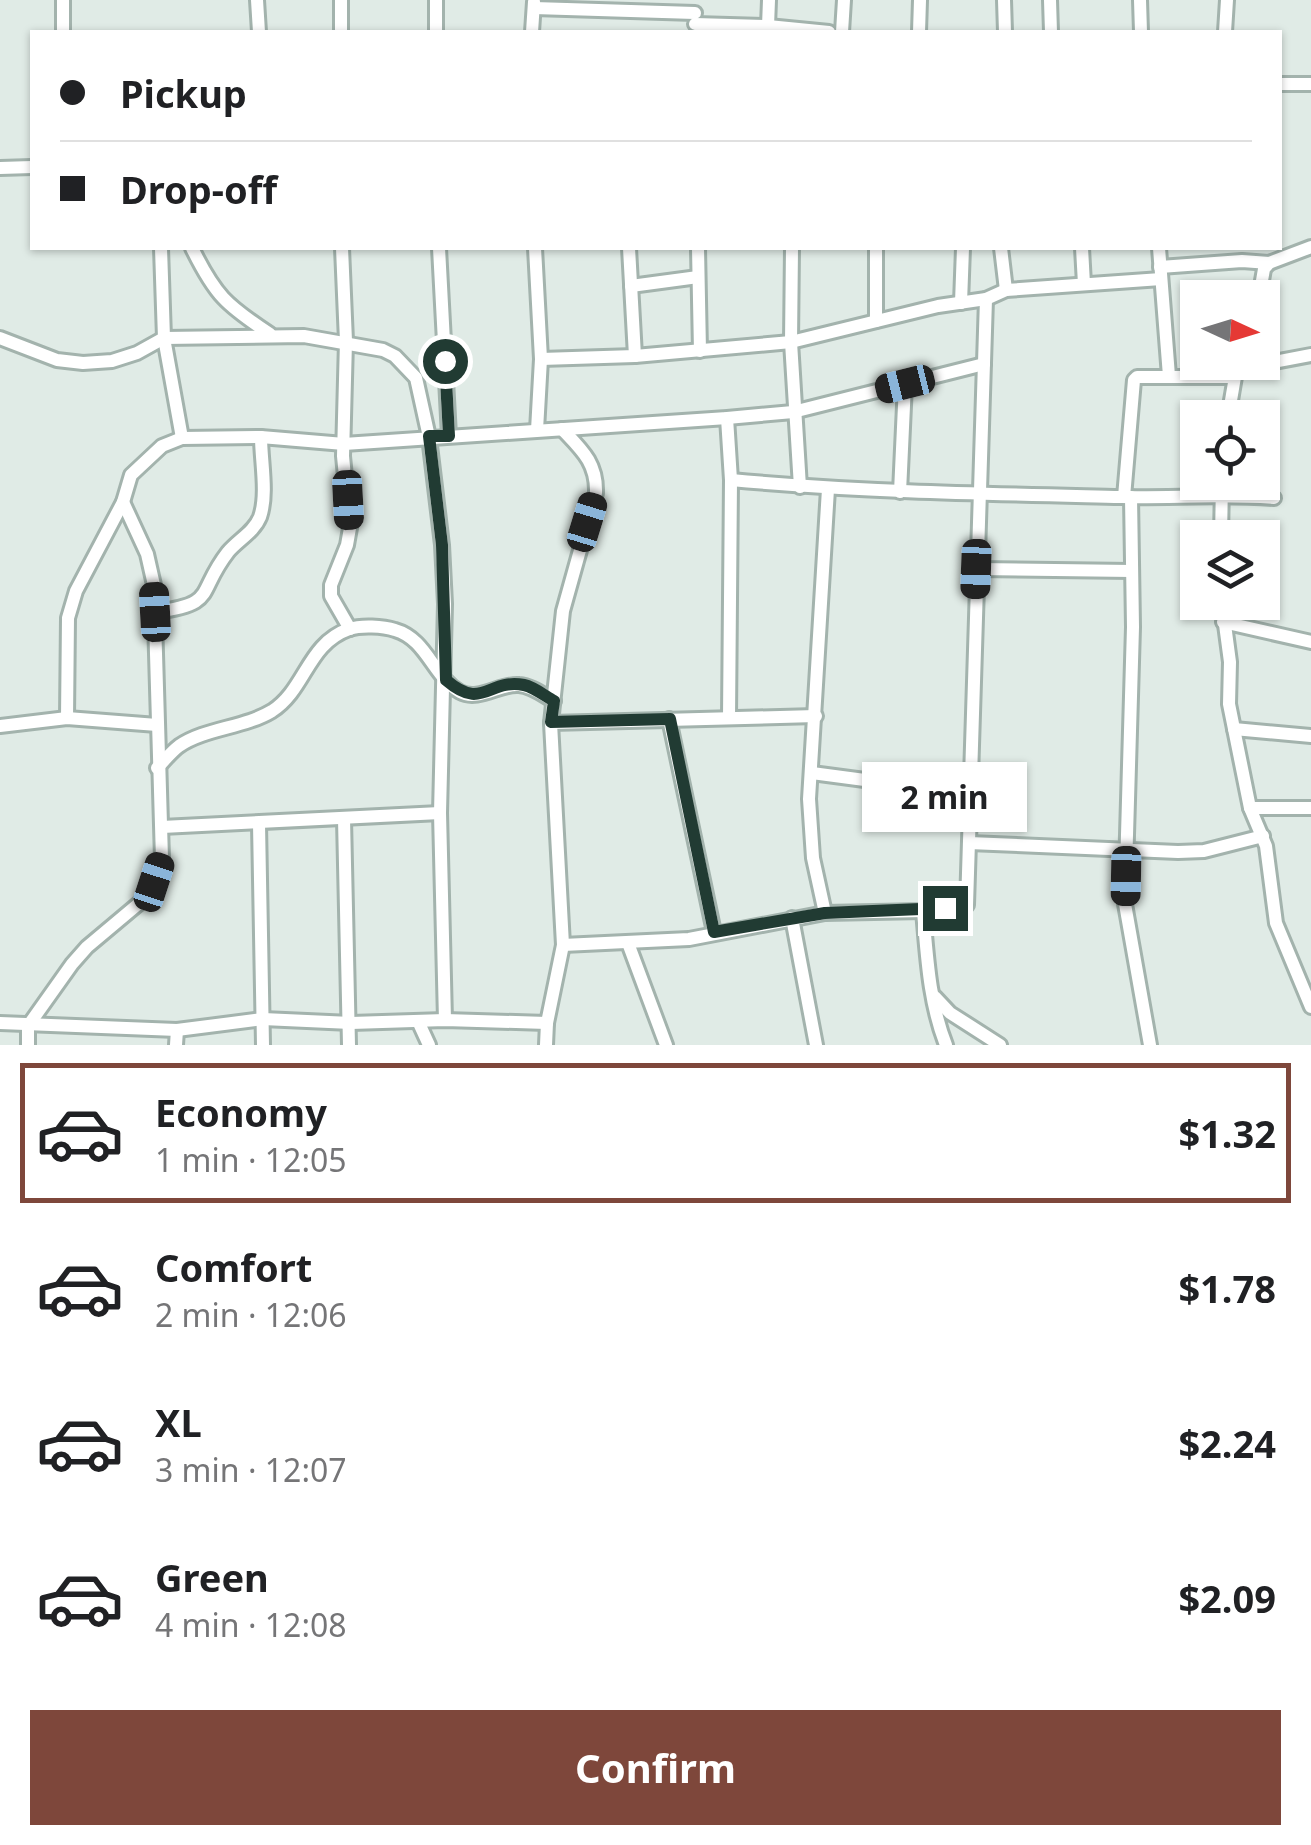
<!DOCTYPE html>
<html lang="en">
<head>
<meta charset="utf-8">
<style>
	:root { --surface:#fff; --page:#f6f6f6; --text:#202124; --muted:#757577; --line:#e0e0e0; --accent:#7e473b }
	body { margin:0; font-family:"Noto Sans",sans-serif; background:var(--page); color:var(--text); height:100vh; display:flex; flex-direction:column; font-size:38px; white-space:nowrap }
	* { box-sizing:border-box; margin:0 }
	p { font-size:32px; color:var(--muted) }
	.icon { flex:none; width:55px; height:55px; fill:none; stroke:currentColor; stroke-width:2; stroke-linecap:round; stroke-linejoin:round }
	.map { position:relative; height:1045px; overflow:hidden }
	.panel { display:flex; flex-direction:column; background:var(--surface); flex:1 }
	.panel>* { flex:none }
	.guide { position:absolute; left:30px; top:30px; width:1252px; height:220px; border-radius:0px; box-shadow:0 2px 8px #0004; display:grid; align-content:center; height:220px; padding:0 30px; background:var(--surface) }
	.needle { width:65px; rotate:94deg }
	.controls { position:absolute; left:1180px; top:280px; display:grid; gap:20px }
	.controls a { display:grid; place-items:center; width:100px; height:100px; border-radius:0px; background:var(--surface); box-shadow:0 2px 8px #0004; font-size:50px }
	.end { position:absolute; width:45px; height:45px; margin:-22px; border:12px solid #213b33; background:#fff; box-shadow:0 0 0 5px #fff }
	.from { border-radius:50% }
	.bubble { position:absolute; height:70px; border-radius:0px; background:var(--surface); box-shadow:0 2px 8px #0004; font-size:32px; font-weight:700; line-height:70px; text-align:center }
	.car { position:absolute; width:30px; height:60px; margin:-30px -15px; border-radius:12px; box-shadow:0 0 8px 2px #0007; background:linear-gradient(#222 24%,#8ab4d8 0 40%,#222 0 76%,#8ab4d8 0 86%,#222 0) }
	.guide b { display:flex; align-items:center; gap:35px; height:95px; font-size:38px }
	.guide b+b { border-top:2px solid var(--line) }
	.guide i { width:25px; height:25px; background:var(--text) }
	ul { padding:18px 0 0; list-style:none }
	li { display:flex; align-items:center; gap:30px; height:140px; margin:0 20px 15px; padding:0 10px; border:5px solid transparent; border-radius:0px }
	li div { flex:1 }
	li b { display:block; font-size:38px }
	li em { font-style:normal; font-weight:700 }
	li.active { border-color:var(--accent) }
	li>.icon { width:90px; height:90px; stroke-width:1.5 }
	.primary-button { display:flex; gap:20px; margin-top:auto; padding:20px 30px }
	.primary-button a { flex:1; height:115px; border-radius:0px; background:var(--accent); color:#fff; font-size:40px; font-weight:700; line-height:115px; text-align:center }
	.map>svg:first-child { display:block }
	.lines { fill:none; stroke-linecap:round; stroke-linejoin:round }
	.minor-casing { stroke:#a3b3ad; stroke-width:18 }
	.minor { stroke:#fff; stroke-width:12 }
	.route { stroke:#213b33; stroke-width:12 }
</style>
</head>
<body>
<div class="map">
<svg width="1311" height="1045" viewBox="0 0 1311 1045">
	<rect width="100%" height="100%" fill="#e0ebe6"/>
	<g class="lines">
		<!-- minor casing -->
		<g class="minor-casing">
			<g id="minor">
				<polyline points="257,0 259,32"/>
				<polyline points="436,0 436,32"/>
				<polyline points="1004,0 1005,32"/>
				<polyline points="1050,0 1051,32"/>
				<polyline points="1140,0 1141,32"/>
				<polyline points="534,8 695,13"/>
				<polyline points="695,24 768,26 829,32"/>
				<polyline points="768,26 769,0"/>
				<polyline points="63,32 63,0"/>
				<polyline points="341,32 341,0"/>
				<polyline points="532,32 534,2"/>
				<polyline points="842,32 844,0"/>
				<polyline points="919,32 920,0"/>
				<polyline points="1225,32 1227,0"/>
				<polyline points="1280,84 1311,84"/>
				<polyline points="0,168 32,167"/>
				<polyline points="161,248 164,338 182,438"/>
				<path d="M192,248C215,295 226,305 270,334"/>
				<polyline points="342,248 346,341 343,456 350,528 347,545 331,585 331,596 350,629"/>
				<polyline points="439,248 449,436"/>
				<polyline points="535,248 541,359 537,430"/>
				<polyline points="629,248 635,356"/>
				<polyline points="698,248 700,351"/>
				<polyline points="792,248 791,342 800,487"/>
				<polyline points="1001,248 1006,290"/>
				<polyline points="1082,248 1084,284"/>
				<polyline points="1159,248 1169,376"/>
				<polyline points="1160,267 1242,261 1269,263 1311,247"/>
				<polyline points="631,286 698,277"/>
				<polyline points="1259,298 1264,269 1269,263"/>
				<polyline points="961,303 963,248"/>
				<polyline points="876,321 876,248"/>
				<polyline points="0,338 57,360 83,363 112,361 137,353 164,338 304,336 383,350 395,356 416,378 429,437 442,545 445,604 440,813 445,1020"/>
				<polyline points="541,359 635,356 791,342 938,306 986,299 1006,290 1161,279"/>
				<polyline points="1237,369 1311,355"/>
				<polyline points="727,418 731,480 729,718"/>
				<polyline points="1228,418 1236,371"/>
				<path d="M731,480C861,492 991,494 1121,497C1173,498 1222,494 1274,498"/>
				<polyline points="900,492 905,384"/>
				<polyline points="1124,497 1134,380 1137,377 1234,377"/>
				<polyline points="1131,497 1133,627 1125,904 1150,1045"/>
				<polyline points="1221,538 1222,482"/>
				<polyline points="977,569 1132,571"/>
				<polyline points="1222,602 1230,662 1229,704 1250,808 1266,846 1276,923 1311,1007"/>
				<path d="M155,612C218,604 196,593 228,552C238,540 254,532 260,517C268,494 261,461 261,437"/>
				<polyline points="1223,622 1311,642"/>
				<polyline points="67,718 68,618 76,591 123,502 131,475 162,446 182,438 261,437 344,444 727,418 793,412 984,364"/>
				<polyline points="669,719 714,932"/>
				<polyline points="551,723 816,716"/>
				<polyline points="0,726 67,718 157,725"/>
				<polyline points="1234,729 1311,736"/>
				<path d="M157,768C164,761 171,752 179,746C205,728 244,728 272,711C306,689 307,644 349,629C361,625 383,626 395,630C427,639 433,677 460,692C478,702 501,683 519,685C532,686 543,695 554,701"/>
				<polyline points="812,773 970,794"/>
				<polyline points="1250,808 1311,808"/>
				<polyline points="344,819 349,1045"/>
				<polyline points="259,824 263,1045"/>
				<polyline points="162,827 440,813"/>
				<polyline points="969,843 1178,852 1204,851 1263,836"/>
				<path d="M923,911C927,956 929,1002 946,1045"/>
				<polyline points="825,913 813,858 809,799 828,489"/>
				<polyline points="792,918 816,1045"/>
				<polyline points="628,943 666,1045"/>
				<polyline points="563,945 689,939 825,913 923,911 967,905 986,299"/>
				<polyline points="935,997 950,1013 1000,1045"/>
				<polyline points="418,1021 429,1045"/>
				<polyline points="0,1023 177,1030 263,1019 351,1023 445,1020 547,1023"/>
				<polyline points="28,1045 28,1026 72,964 87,947 143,900 155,882 162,859 154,585 147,554 123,502"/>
				<polyline points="176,1045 177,1030"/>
				<path d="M546,1045L547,1023L563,945L551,723L563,611L596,493C597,463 582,450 562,429"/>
			</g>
		</g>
		<!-- minor -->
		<use href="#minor" class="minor"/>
	</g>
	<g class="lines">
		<!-- route -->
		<path class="route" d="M445,361L449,436H429L442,545L446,680C483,712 488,678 524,685C534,687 545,696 554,701L551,722L670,719L714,932L825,913L945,908"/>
	</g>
</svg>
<div class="controls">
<a><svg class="needle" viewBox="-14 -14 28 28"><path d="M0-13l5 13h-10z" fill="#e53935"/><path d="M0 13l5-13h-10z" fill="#757577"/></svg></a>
<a><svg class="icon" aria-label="locate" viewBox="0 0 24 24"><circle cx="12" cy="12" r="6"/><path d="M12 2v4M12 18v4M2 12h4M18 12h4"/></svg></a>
<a><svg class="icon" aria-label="layers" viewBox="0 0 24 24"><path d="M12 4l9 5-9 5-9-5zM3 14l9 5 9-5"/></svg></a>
</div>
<i class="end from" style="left:445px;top:361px"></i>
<i class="end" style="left:945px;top:908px"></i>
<div class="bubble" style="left:862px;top:762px;width:165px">2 min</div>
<i class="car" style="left:905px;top:384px;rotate:256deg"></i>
<i class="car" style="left:348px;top:500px;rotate:177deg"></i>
<i class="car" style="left:587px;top:522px;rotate:17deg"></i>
<i class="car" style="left:976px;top:569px;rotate:182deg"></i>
<i class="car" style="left:155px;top:612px;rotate:357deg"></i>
<i class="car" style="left:1126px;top:876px;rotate:181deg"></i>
<i class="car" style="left:154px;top:882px;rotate:18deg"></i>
<div class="guide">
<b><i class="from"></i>Pickup</b>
<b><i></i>Drop-off</b>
</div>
</div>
<section class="panel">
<ul>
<li class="active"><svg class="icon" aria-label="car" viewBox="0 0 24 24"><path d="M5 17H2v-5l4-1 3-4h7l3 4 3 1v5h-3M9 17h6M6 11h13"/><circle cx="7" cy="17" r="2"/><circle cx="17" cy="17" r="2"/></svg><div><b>Economy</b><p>1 min · 12:05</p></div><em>$1.32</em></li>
<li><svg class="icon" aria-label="car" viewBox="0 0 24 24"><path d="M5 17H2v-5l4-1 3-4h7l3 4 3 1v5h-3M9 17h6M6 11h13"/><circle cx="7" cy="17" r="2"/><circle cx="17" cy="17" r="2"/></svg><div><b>Comfort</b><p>2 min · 12:06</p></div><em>$1.78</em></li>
<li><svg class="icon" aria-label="car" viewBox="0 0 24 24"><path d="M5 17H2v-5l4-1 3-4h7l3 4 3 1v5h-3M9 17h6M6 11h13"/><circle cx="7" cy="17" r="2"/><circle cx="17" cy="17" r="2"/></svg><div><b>XL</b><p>3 min · 12:07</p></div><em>$2.24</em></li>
<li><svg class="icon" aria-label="car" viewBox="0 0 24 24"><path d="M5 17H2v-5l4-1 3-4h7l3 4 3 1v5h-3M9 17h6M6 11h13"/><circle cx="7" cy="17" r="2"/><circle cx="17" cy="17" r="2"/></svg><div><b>Green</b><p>4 min · 12:08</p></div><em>$2.09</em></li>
</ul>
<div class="primary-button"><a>Confirm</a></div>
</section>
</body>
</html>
